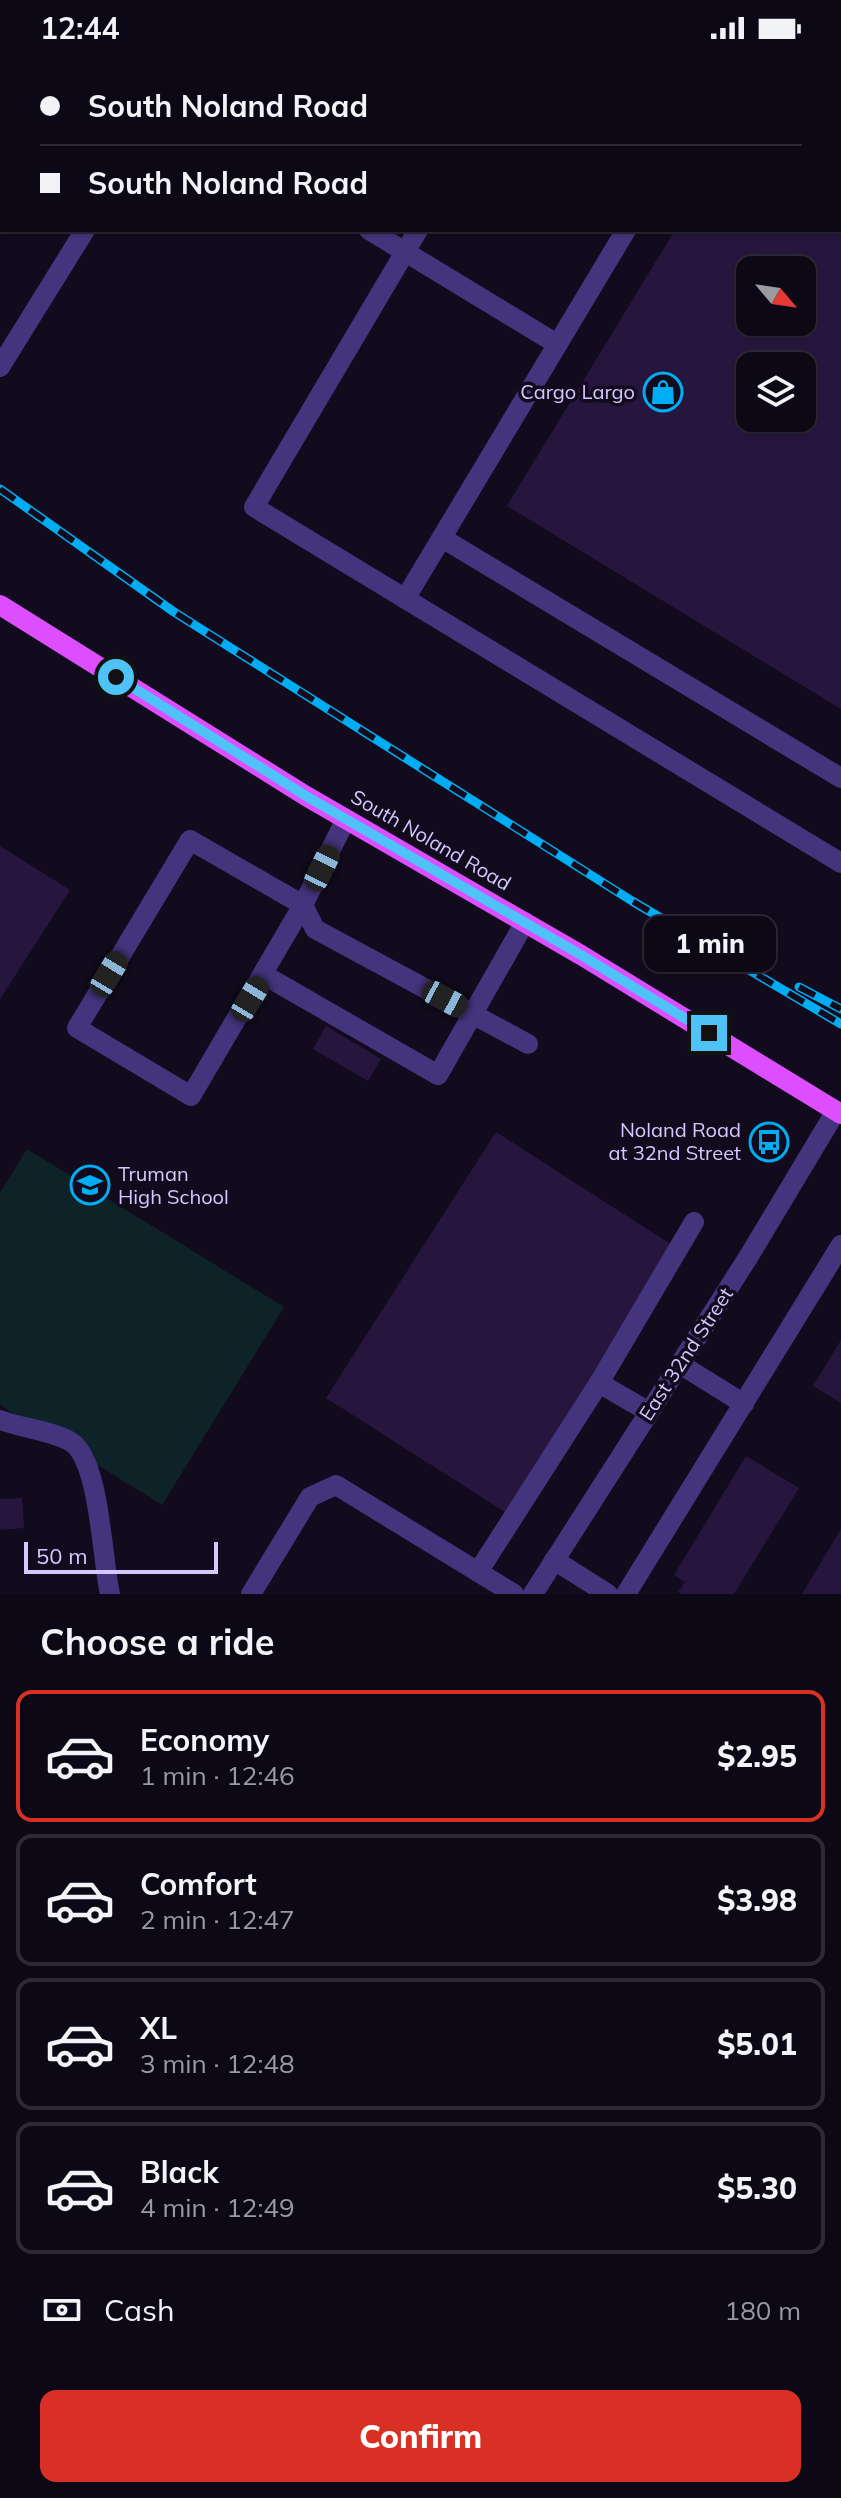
<!DOCTYPE html>
<html lang="en">
<head>
<meta charset="utf-8">
<style>
	:root { --surface:#0d0816; --page:#1b1623; --text:#f1f3f6; --muted:#9a9aa1; --line:#2d2935; --accent:#d93025 }
	body { margin:0; font-family:Mulish,sans-serif; background:var(--page); color:var(--text); height:100vh; display:flex; flex-direction:column; font-size:30px; white-space:nowrap }
	* { box-sizing:border-box; margin:0 }
	p { font-size:26px; color:var(--muted) }
	.icon { flex:none; width:44px; height:44px; fill:none; stroke:currentColor; stroke-width:2; stroke-linecap:round; stroke-linejoin:round }
	.map { position:relative; height:1538px; overflow:hidden }
	.drawer { display:flex; flex-direction:column; background:var(--surface); flex:1 }
	.drawer>* { flex:none }
	.hud { position:absolute; left:0px; top:0px; width:842px; height:176px; box-shadow:0 2px 6px #0004,0 0 0 2px var(--line); display:grid; align-content:center; height:176px; padding:0 40px; background:var(--surface) }
	.needle { width:52px; rotate:119deg }
	.fabs { position:absolute; left:736px; top:200px; display:grid; gap:16px }
	.fabs a { display:grid; place-items:center; width:80px; height:80px; border-radius:16px; background:var(--surface); box-shadow:0 2px 6px #0004,0 0 0 2px var(--line); font-size:40px }
	.scale { position:absolute; left:24px; bottom:20px; width:194px; box-sizing:border-box; padding-left:8px; border:4px solid #d7c7ff; border-top:0; font-size:22px; line-height:28px; white-space:nowrap; color:#d7c7ff; -webkit-text-stroke:6px #110b1d; paint-order:stroke }
	.end { position:absolute; width:36px; height:36px; margin:-18px; border:10px solid #4fc3f7; background:#111; box-shadow:0 0 0 4px #111 }
	.from { border-radius:50% }
	.bubble { position:absolute; height:56px; border-radius:16px; background:var(--surface); box-shadow:0 2px 6px #0004,0 0 0 2px var(--line); font-size:26px; font-weight:800; line-height:56px; text-align:center }
	.car { position:absolute; width:24px; height:48px; margin:-24px -12px; border-radius:10px; box-shadow:0 0 6px 2px #0007; background:linear-gradient(#222 24%,#8ab4d8 0 40%,#222 0 76%,#8ab4d8 0 86%,#222 0) }
	.hud b { display:flex; align-items:center; gap:28px; height:76px; font-size:30px }
	.hud b+b { border-top:2px solid var(--line) }
	.hud i { width:20px; height:20px; background:var(--text) }
	ul { padding:0; list-style:none }
	li { display:flex; align-items:center; gap:24px; height:132px; margin:0 16px 12px; padding:0 24px; border:4px solid var(--line); border-radius:16px }
	li div { flex:1 }
	li b { display:block; font-size:30px }
	li em { font-style:normal; font-weight:800 }
	li.on { border-color:var(--accent) }
	li>.icon { width:72px; height:72px; stroke-width:1.5 }
	h2 { padding:0 40px; font-size:36px; line-height:96px }
	.pay { display:flex; align-items:center; gap:20px; height:88px; padding:0 40px; font-size:30px }
	.pay p { margin-inline-start:auto }
	.primary-button { display:flex; gap:16px; margin-top:auto; padding:16px 40px }
	.primary-button a { flex:1; height:92px; border-radius:16px; background:var(--accent); color:#fff; font-size:32px; font-weight:800; line-height:92px; text-align:center }
	.status { display:flex; justify-content:space-between; align-items:center; height:56px; padding:0 40px; background:var(--surface); direction:ltr }
	.status svg { height:22px; fill:currentColor }
	.map>svg:first-child { display:block }
	.green { fill:#0e2327 }
	.building { fill:#26163e; fill-rule:evenodd }
	.lines { fill:none; stroke-linecap:round; stroke-linejoin:round }
	.minor { stroke:#44347d; stroke-width:20 }
	.major { stroke:#dd4eff; stroke-width:20 }
	.rail-casing { stroke:#00adf2; stroke-width:9 }
	.rail { stroke:#110b1d; stroke-width:6; stroke-dasharray:18; stroke-linecap:butt }
	.route { stroke:#4fc3f7; stroke-width:10 }
	.labels { text-anchor:middle; stroke-width:7; stroke-linejoin:round; paint-order:stroke }
	.poi-label { font-size:20px; fill:#d7c7ff; stroke:#110b1d; text-anchor:end }
	.street-label { font-size:20px; fill:#d7c7ff; stroke:#110b1d }
</style>
</head>
<body>
<div class="status"><b>12:44</b><svg viewBox="0 0 49 12"><path d="M0 12V9h3v3zM5 12V6h3v6zM10 12V3h3v9zM15 12V0h3v12zM26 1h20v11H26zM47 4h2v5h-2z"/></svg></div>
<div class="map">
<svg width="841" height="1538" viewBox="0 0 841 1538">
	<rect width="100%" height="100%" fill="#110b1d"/>
	<!-- green -->
	<polygon class="green" points="27,1093 284,1251 162,1449 0,1349 0,1137"/>
	<!-- building -->
	<g class="building">
		<path d="M675,174H841V653L507,450ZM750,214H802V266H750ZM750,310H802V362H750Z"/>
		<polygon points="0,790 70,834 0,943"/>
		<polygon points="326,970 381,1003 368,1025 313,993"/>
		<polygon points="496,1076 675,1191 505,1456 326,1342"/>
		<polygon points="841,1284 841,1347 813,1330"/>
		<polygon points="746,1400 799,1432 734,1538 681,1538 678,1536 685,1526 674,1519"/>
		<polygon points="22,1442 24,1472 0,1474 0,1443"/>
		<polygon points="841,1473 841,1538 802,1538"/>
	</g>
	<g class="lines">
		<!-- minor -->
		<g class="minor">
			<polyline points="640,0 644,2"/>
			<polyline points="193,2 194,0"/>
			<polyline points="522,2 523,0"/>
			<polyline points="730,2 731,0"/>
			<polyline points="369,174 557,288"/>
			<polyline points="418,174 254,451 841,807"/>
			<polyline points="0,311 85,174"/>
			<polyline points="442,482 841,722"/>
			<polyline points="405,543 626,174"/>
			<polyline points="346,763 303,849 315,873 528,988"/>
			<polygon points="190,784 303,849 191,1040 77,972"/>
			<polyline points="264,919 438,1019 525,866"/>
			<polyline points="680,1308 744,1348"/>
			<polyline points="599,1327 694,1166"/>
			<path d="M0,1364C21,1372 53,1375 71,1386C100,1404 102,1504 110,1538"/>
			<polyline points="554,1504 608,1538"/>
			<polyline points="478,1516 599,1327 649,1356"/>
			<polyline points="251,1538 310,1441 336,1429 514,1538"/>
			<polyline points="533,1538 749,1200 836,1055"/>
			<polyline points="626,1538 841,1189"/>
		</g>
		<!-- major -->
		<polyline class="major" points="0,549 306,740 581,899 841,1058"/>
		<!-- rail casing -->
		<g class="rail-casing">
			<g id="rail">
				<polyline points="0,433 174,556 632,845 841,968"/>
				<polyline points="799,931 841,953"/>
			</g>
		</g>
		<!-- rail -->
		<use href="#rail" class="rail"/>
	</g>
	<g class="lines">
		<!-- route -->
		<polyline class="route" points="116,621 306,740 581,899 709,977"/>
	</g>
	<!-- icons -->
	<defs>
		<g id="shop-ring" transform="scale(2)"><circle r="9.5" fill="#110b1d" stroke="#00adf2" stroke-width="1.5"/><path d="M-5-2.5h2.3a2.7 3.5 0 0 1 5.4 0H5L5.5 6h-11ZM-1.5-2.5h3a1.5 2.3 0 0 0-3 0Z" fill="#00adf2"/></g>
		<g id="bus-ring" transform="scale(2)"><circle r="9.5" fill="#110b1d" stroke="#00adf2" stroke-width="1.5"/><path d="M-5-6H5V4H4V6H2V4H-2V6H-4V4H-5ZM-3.5-4V0h7V-4ZM-3.5 1.2v1.5H-2V1.2ZM2 1.2v1.5H3.5V1.2Z" fill="#00adf2"/></g>
		<g id="school-ring" transform="scale(2)"><circle r="9.5" fill="#110b1d" stroke="#00adf2" stroke-width="1.5"/><path d="M0-5L7-2L0 1L-7-2ZM-4 1L0 2.5L4 1V4Q0 6-4 4Z" fill="#00adf2"/></g>
	</defs>
	<g fill-rule="evenodd">
		<use href="#shop-ring" x="663" y="336"/>
		<use href="#bus-ring" x="769" y="1086"/>
		<use href="#school-ring" x="90" y="1129"/>
	</g>
	<g class="labels">
		<!-- poi labels -->
		<g class="poi-label">
			<text x="635" y="343">Cargo Largo</text>
			<text x="741" y="1081">Noland Road<tspan x="741" dy="23">at 32nd Street</tspan></text>
			<text x="118" y="1125" text-anchor="start">Truman<tspan x="118" dy="23">High School</tspan></text>
		</g>
		<!-- street labels -->
		<g class="street-label">
			<text transform="translate(431 784) rotate(30)" y="7">South Noland Road</text>
			<text transform="translate(686 1298) rotate(-57)" y="7">East 32nd Street</text>
		</g>
	</g>
</svg>
<div class="fabs">
<a><svg class="needle" viewBox="-14 -14 28 28"><path d="M0-13l5 13h-10z" fill="#e53935"/><path d="M0 13l5-13h-10z" fill="#9a9aa1"/></svg></a>
<a><svg class="icon" aria-label="layers" viewBox="0 0 24 24"><path d="M12 4l9 5-9 5-9-5zM3 14l9 5 9-5"/></svg></a>
</div>
<div class="scale">50 m</div>
<i class="end from" style="left:116px;top:621px"></i>
<i class="end" style="left:709px;top:977px"></i>
<div class="bubble" style="left:644px;top:860px;width:132px">1 min</div>
<i class="car" style="left:322px;top:812px;rotate:26deg"></i>
<i class="car" style="left:109px;top:918px;rotate:31deg"></i>
<i class="car" style="left:250px;top:943px;rotate:31deg"></i>
<i class="car" style="left:445px;top:943px;rotate:118deg"></i>
<div class="hud">
<b><i class="from"></i>South Noland Road</b>
<b><i></i>South Noland Road</b>
</div>
</div>
<section class="drawer">
<h2>Choose a ride</h2>
<ul>
<li class="on"><svg class="icon" aria-label="car" viewBox="0 0 24 24"><path d="M5 17H2v-5l4-1 3-4h7l3 4 3 1v5h-3M9 17h6M6 11h13"/><circle cx="7" cy="17" r="2"/><circle cx="17" cy="17" r="2"/></svg><div><b>Economy</b><p>1 min · 12:46</p></div><em>$2.95</em></li>
<li><svg class="icon" aria-label="car" viewBox="0 0 24 24"><path d="M5 17H2v-5l4-1 3-4h7l3 4 3 1v5h-3M9 17h6M6 11h13"/><circle cx="7" cy="17" r="2"/><circle cx="17" cy="17" r="2"/></svg><div><b>Comfort</b><p>2 min · 12:47</p></div><em>$3.98</em></li>
<li><svg class="icon" aria-label="car" viewBox="0 0 24 24"><path d="M5 17H2v-5l4-1 3-4h7l3 4 3 1v5h-3M9 17h6M6 11h13"/><circle cx="7" cy="17" r="2"/><circle cx="17" cy="17" r="2"/></svg><div><b>XL</b><p>3 min · 12:48</p></div><em>$5.01</em></li>
<li><svg class="icon" aria-label="car" viewBox="0 0 24 24"><path d="M5 17H2v-5l4-1 3-4h7l3 4 3 1v5h-3M9 17h6M6 11h13"/><circle cx="7" cy="17" r="2"/><circle cx="17" cy="17" r="2"/></svg><div><b>Black</b><p>4 min · 12:49</p></div><em>$5.30</em></li>
</ul>
<div class="pay"><svg class="icon" aria-label="cash" viewBox="0 0 24 24"><path d="M3 7h18v10H3z"/><circle cx="12" cy="12" r="2"/></svg>Cash<p>180 m</p></div>
<div class="primary-button"><a>Confirm</a></div>
</section>
</body>
</html>
